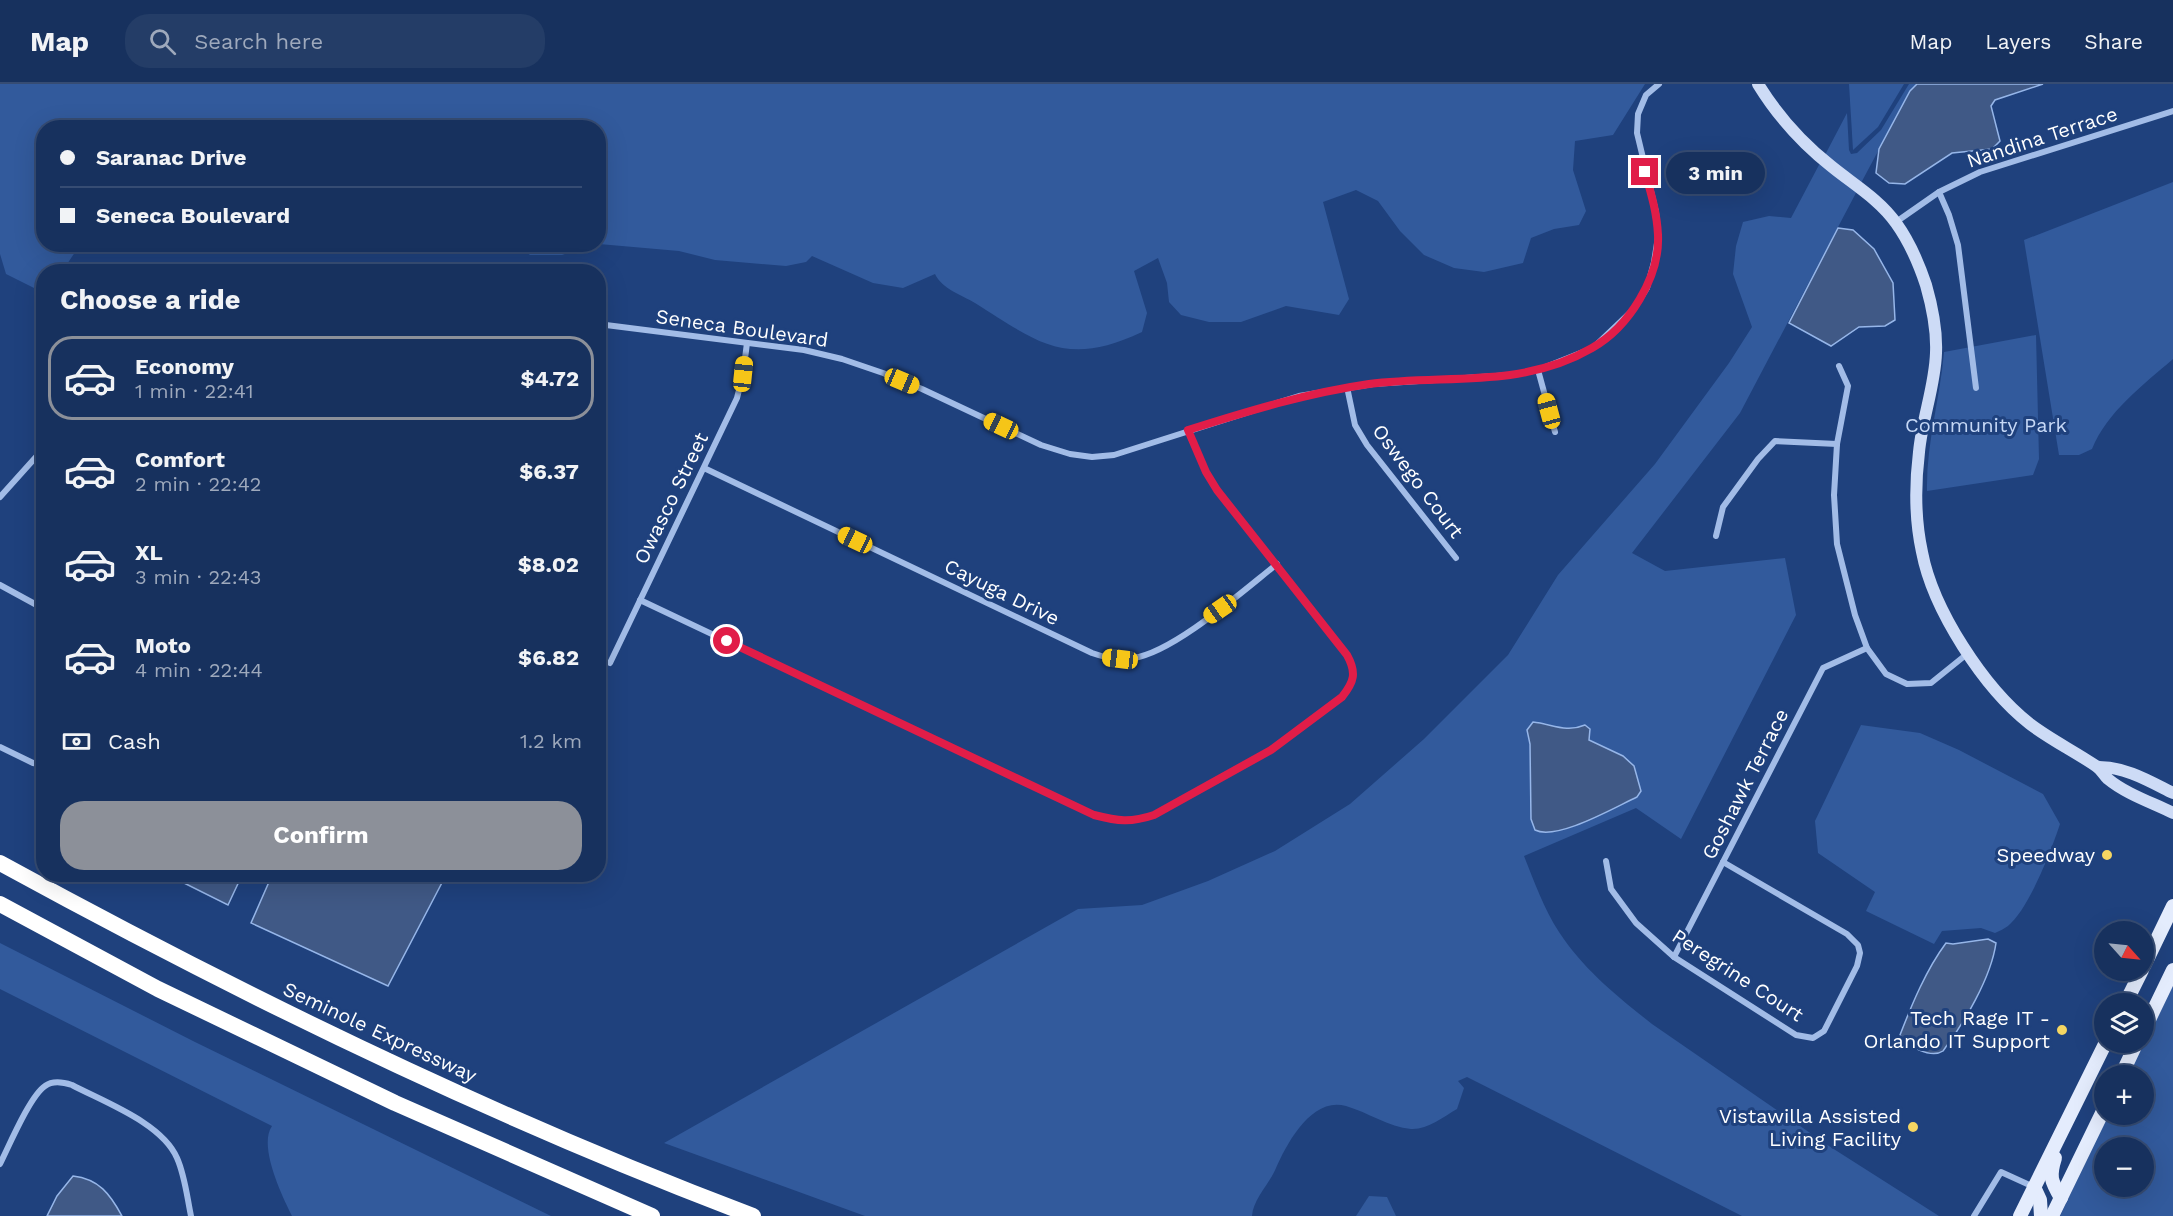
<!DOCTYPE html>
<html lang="en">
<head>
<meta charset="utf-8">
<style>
	:root { --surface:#17315e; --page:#243d67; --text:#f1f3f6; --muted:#9ea9bc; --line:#364c73; --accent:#8c9099 }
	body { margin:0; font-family:"Work Sans",sans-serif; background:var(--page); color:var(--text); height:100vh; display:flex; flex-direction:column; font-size:22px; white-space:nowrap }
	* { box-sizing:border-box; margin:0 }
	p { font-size:20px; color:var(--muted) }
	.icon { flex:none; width:33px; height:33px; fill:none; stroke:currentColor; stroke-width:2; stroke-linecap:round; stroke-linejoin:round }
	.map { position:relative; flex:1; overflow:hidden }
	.panel { position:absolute; left:36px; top:180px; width:570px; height:618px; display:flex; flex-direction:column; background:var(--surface); border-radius:24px; box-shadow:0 6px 24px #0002,0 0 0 2px var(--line) }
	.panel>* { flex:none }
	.top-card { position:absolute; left:36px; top:36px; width:570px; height:132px; border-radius:24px; box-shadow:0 6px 24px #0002,0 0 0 2px var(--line); display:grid; align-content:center; height:132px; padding:0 24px; background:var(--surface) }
	.needle { width:39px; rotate:117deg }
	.tools { position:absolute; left:2094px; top:837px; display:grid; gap:12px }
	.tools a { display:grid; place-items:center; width:60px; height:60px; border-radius:50%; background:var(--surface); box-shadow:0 6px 24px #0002,0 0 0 2px var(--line); font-size:30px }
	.end { position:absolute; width:27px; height:27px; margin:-14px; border:8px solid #e11d48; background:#fff; box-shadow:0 0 0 3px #fff }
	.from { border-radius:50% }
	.bubble { position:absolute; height:42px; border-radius:21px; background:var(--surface); box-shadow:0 6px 24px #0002,0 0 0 2px var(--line); font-size:20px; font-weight:700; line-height:42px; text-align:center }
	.car { position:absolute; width:18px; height:36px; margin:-18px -9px; border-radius:8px; box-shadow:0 0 4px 2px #0007; background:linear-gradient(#f5c518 24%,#345 0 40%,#f5c518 0 76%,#345 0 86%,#f5c518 0) }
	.top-card b { display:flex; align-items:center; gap:21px; height:57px; font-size:22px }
	.top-card b+b { border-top:2px solid var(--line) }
	.top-card i { width:15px; height:15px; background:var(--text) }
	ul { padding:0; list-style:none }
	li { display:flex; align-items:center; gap:18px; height:84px; margin:0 12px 9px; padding:0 12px; border:3px solid transparent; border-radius:24px }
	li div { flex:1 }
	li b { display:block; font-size:22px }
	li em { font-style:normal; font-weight:700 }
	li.active { border-color:var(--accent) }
	li>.icon { width:54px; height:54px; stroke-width:1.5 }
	h2 { padding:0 24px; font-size:27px; line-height:72px }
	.pay { display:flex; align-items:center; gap:15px; height:66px; padding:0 24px; font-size:22px }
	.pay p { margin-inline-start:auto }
	.action { display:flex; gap:12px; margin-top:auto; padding:12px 24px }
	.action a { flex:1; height:69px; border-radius:24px; background:var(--accent); color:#fff; font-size:24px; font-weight:700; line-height:69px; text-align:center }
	header { display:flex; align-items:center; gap:36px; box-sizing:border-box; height:84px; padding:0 30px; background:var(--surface); border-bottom:2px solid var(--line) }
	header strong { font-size:28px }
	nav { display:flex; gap:33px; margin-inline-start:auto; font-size:21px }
	.search { width:420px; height:54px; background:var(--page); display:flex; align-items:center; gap:15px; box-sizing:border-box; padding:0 21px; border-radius:24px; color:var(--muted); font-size:22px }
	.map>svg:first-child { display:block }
	.green { fill:#325a9c; fill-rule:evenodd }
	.water { fill:#405986; stroke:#96b6e9; stroke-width:1.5 }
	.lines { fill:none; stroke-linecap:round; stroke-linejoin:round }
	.street { stroke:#a2bce7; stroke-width:6 }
	.secondary { stroke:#cddbf6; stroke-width:12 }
	.primary { stroke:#e4ecfd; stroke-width:14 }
	.highway { stroke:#fff; stroke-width:16 }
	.route { stroke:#e11d48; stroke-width:8 }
	.poi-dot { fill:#f5d662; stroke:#1f417d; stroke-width:2 }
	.labels { text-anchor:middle; stroke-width:6; stroke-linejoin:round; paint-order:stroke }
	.street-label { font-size:20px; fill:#fff; stroke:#1f417d }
	.park-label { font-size:20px; fill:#c6d8f6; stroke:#1f417d }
	.poi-label { font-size:20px; fill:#fff; stroke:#1f417d; text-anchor:end }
</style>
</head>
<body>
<header>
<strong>Map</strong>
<div class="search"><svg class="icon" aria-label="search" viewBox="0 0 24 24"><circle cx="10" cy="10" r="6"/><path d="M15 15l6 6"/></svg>Search here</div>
<nav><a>Map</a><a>Layers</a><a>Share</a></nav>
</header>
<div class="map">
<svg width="2173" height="1132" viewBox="0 0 2173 1132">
	<rect width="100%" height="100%" fill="#1f417d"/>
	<!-- green -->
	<g class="green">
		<path d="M0,0H1645L1613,51L1575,57L1573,86L1586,127L1579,141L1554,145L1531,154L1523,179L1484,188L1454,184L1424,171L1400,147L1378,117L1356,106L1323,118L1349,215L1339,231L1286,222L1241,238H1209L1181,231L1169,218L1167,199L1158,174L1134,187L1147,229L1142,248C1066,284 1039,259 975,219C962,211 942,205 935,190L903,204L873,199L812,172L806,178L786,182L715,176L679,167L599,160L598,44H44V160L80,161L65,183L59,187L44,188L43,199L36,205L6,190L0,170Z"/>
		<polygon points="1849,0 1904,0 1878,43 1853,66"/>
		<polygon points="1909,0 1917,0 1907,13 1861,99 1825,71 1847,29 1849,66 1851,70 1857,69 1881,46"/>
		<path d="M1820,79L1857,107L1740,329L1632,469L1665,487L1785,474L1796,531L1681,755L1636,724L1524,772C1534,797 1544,825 1559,848C1583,885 1618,913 1652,940L1829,1062L1939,1132H1742L1467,993L1458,997L1464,1004L1457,1025C1443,1033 1427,1046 1411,1045C1389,1043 1367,1028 1346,1022C1312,1012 1287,1059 1276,1084C1270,1099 1253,1115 1252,1132H865L664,1059L1078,825L1142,821L1208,797L1275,767L1350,720L1424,655L1508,571L1558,491L1655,380L1729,279L1752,243L1733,190L1736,162L1743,138L1769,132L1791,134ZM1545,639L1560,645H1590L1589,656L1623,672L1637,713L1565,745L1530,714V660L1527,646Z"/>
		<path d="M2173,98V275C2143,301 2107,328 2092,365L2079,371H2059L2024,156Z"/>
		<polygon points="516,161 591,161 562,171 530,171"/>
		<path d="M2036,251L2039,375L2033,391L1927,407C1926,360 1940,315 1944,268Z"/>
		<path d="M1861,641L1920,649L1959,666L2043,710L2060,740C2051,767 2029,825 2008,842C2004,845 1999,847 1995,849L1981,844L1942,847L1934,860L1866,827L1875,808L1818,769L1815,737Z"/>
		<path d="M0,859L195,958L551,1132H292C282,1112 258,1062 272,1042L0,905Z"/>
		<path d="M2173,902V1132H2060L2108,1031L2144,1030V992L2128,991ZM2104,1064H2144V1102H2104Z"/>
		<polygon points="1369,1112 1387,1113 1396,1132 1356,1132"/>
	</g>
	<!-- water -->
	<g class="water">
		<polygon points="1917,0 2043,0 1995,16 1991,22 2000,57 1992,65 1952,69 1905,100 1889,99 1876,89 1879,65 1910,7"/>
		<polygon points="1838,144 1853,146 1874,165 1893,199 1895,236 1885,242 1859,243 1831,262 1789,239"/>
		<path d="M1533,638C1552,640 1566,649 1585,641L1590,645L1589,656L1623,672L1634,682L1641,707L1637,713C1615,723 1557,757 1535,746L1531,735L1530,660L1527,646Z"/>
		<polygon points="168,791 242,790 242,791 228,821"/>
		<polygon points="272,791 272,790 446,791 388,902 251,839"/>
		<path d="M1988,855L1996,859C1991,894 1964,939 1943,967C1931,975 1906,962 1900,951C1912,920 1926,886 1946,859L1953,860Z"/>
		<path d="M73,1092C99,1095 110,1110 122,1132H47L57,1112Z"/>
	</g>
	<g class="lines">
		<!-- street -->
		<g class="street">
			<polyline points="1939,108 1949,131 1958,161 1976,304"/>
			<polyline points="1896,138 1939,108 1980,88 2173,27"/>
			<polyline points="598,240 804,266 842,275 883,289 922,305 1041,361 1070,370 1092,373 1114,371 1299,312 1373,300 1511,291 1538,286 1593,264 1634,225 1647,204 1654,178 1658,153 1656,128 1637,49 1638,30 1646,11 1659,0"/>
			<polyline points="1839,282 1848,302 1837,360 1834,411 1837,460 1855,531 1867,564 1886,590 1907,600 1931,599 1967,570"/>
			<polyline points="1538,286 1555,348"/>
			<polyline points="1347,303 1355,341 1367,361 1456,474"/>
			<path d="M704,384L1092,569C1106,574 1119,577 1133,574C1173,569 1244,506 1277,480"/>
			<polyline points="0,413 44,364"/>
			<polyline points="1716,452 1723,423 1758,375 1775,357 1837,360"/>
			<polyline points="0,501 44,525"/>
			<path d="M640,516L1094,731C1118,737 1130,739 1154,731L1271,666L1342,613C1354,598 1357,588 1347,571L1217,406L1206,388L1188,347"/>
			<polyline points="610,579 737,314 743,290 747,259"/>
			<polyline points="0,663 33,679 44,681"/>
			<polyline points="1606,777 1611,805 1636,839 1674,873 1796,951 1813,954 1824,947 1857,882 1860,869 1858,861 1847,850 1723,778"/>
			<polyline points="1674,873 1823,584 1867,564"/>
			<path d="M0,1080C9,1062 30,1012 45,1002C53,996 63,998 72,1001C104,1018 162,1039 177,1074C185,1092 187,1113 191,1132"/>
			<polyline points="1974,1132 2001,1088 2034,1103"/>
		</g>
		<!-- secondary -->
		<g class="secondary">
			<path d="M1758,0C1777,31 1802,59 1831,82C1853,100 1879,115 1896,139C1909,157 1919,180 1926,201C1932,222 1937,247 1936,269C1935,302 1922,335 1919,368C1915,401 1915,436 1922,468C1933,526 1984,604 2030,640C2051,656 2074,667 2096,682C2101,685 2104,691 2108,695C2126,710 2153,719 2173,729"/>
			<path d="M2099,683C2126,683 2149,697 2173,709"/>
		</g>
		<!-- primary -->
		<g class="primary">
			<polyline points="2144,882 2173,822"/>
			<polyline points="2125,920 2142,886"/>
			<polyline points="2144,946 2173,886"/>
			<polyline points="2121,992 2137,958"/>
			<path d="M2055,1074C2049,1093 2051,1097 2061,1114"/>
			<polyline points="2034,1103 2040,1116 2041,1132"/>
			<polyline points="2020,1132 2106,958"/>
			<polyline points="2052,1132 2104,1025"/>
		</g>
		<!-- highway -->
		<g class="highway">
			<path d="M0,779C241,911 496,1035 753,1132"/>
			<polyline points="0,820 158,905 395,1019 652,1132"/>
		</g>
	</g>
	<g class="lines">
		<!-- route -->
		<path class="route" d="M727,557L1094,731C1118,737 1130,739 1154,731L1271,666L1342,613C1354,598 1357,589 1347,571L1217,406L1206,388L1188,346C1248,327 1307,309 1369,300C1416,294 1464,297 1510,291C1538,287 1568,278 1592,264C1629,243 1660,193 1658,151C1657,129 1651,109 1645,88"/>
	</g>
	<!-- markers -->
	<g class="poi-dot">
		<circle cx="2107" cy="771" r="6"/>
		<circle cx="2062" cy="946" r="6"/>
		<circle cx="1913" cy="1043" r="6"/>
	</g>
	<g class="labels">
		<!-- street labels -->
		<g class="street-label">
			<text transform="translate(2042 53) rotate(-18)" y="7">Nandina Terrace</text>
			<text transform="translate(742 244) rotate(8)" y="7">Seneca Boulevard</text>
			<text transform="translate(1418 397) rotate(53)" y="7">Oswego Court</text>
			<text transform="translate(671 414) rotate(-64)" y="7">Owasco Street</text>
			<text transform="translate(1002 508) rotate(26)" y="7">Cayuga Drive</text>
			<text transform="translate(1745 700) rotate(-63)" y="7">Goshawk Terrace</text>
			<text transform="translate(1738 891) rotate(33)" y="7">Peregrine Court</text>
			<text transform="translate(380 948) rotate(25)" y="7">Seminole Expressway</text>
		</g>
		<!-- park labels -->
		<g class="park-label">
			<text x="1986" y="348">Community Park</text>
		</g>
		<!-- poi labels -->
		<g class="poi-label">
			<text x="2095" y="778">Speedway</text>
			<text x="2050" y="941">Tech Rage IT -<tspan x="2050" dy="23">Orlando IT Support</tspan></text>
			<text x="1901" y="1039">Vistawilla Assisted<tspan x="1901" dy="23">Living Facility</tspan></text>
		</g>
	</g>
</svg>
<div class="tools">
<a><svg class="needle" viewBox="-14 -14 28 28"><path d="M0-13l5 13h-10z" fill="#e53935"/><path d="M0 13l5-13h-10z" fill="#9ea9bc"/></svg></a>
<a><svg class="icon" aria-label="layers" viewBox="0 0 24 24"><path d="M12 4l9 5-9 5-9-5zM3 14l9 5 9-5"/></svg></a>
<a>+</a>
<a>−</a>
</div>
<i class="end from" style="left:727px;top:557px"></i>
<i class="end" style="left:1645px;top:88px"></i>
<div class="bubble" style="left:1666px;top:68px;width:99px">3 min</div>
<i class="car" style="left:743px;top:290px;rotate:6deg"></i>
<i class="car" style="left:902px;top:297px;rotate:113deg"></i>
<i class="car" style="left:1549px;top:327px;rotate:345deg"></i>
<i class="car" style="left:1001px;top:342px;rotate:295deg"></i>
<i class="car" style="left:855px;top:456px;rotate:295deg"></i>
<i class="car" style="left:1220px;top:525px;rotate:235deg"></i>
<i class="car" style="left:1120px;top:575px;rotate:277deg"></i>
<div class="top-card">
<b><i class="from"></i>Saranac Drive</b>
<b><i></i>Seneca Boulevard</b>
</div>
<section class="panel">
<h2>Choose a ride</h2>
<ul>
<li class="active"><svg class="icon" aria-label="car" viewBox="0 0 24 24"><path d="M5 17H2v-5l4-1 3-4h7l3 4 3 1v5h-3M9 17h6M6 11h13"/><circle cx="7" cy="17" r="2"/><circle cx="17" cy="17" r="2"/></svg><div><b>Economy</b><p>1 min · 22:41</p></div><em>$4.72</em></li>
<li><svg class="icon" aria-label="car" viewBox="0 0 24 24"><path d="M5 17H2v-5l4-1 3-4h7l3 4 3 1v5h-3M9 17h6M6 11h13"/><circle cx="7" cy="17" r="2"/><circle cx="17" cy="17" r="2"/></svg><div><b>Comfort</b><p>2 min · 22:42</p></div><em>$6.37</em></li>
<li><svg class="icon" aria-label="car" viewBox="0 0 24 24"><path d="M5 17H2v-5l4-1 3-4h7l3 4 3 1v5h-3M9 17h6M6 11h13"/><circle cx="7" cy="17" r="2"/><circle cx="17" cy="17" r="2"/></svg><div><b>XL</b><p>3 min · 22:43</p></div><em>$8.02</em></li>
<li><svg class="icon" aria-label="car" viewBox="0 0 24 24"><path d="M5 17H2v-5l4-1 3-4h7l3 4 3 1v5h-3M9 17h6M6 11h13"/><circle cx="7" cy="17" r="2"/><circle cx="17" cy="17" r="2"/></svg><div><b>Moto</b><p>4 min · 22:44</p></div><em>$6.82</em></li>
</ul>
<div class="pay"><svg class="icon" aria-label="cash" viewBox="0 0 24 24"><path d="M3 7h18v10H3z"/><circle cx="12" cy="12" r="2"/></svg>Cash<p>1.2 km</p></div>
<div class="action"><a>Confirm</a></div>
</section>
</div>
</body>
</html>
